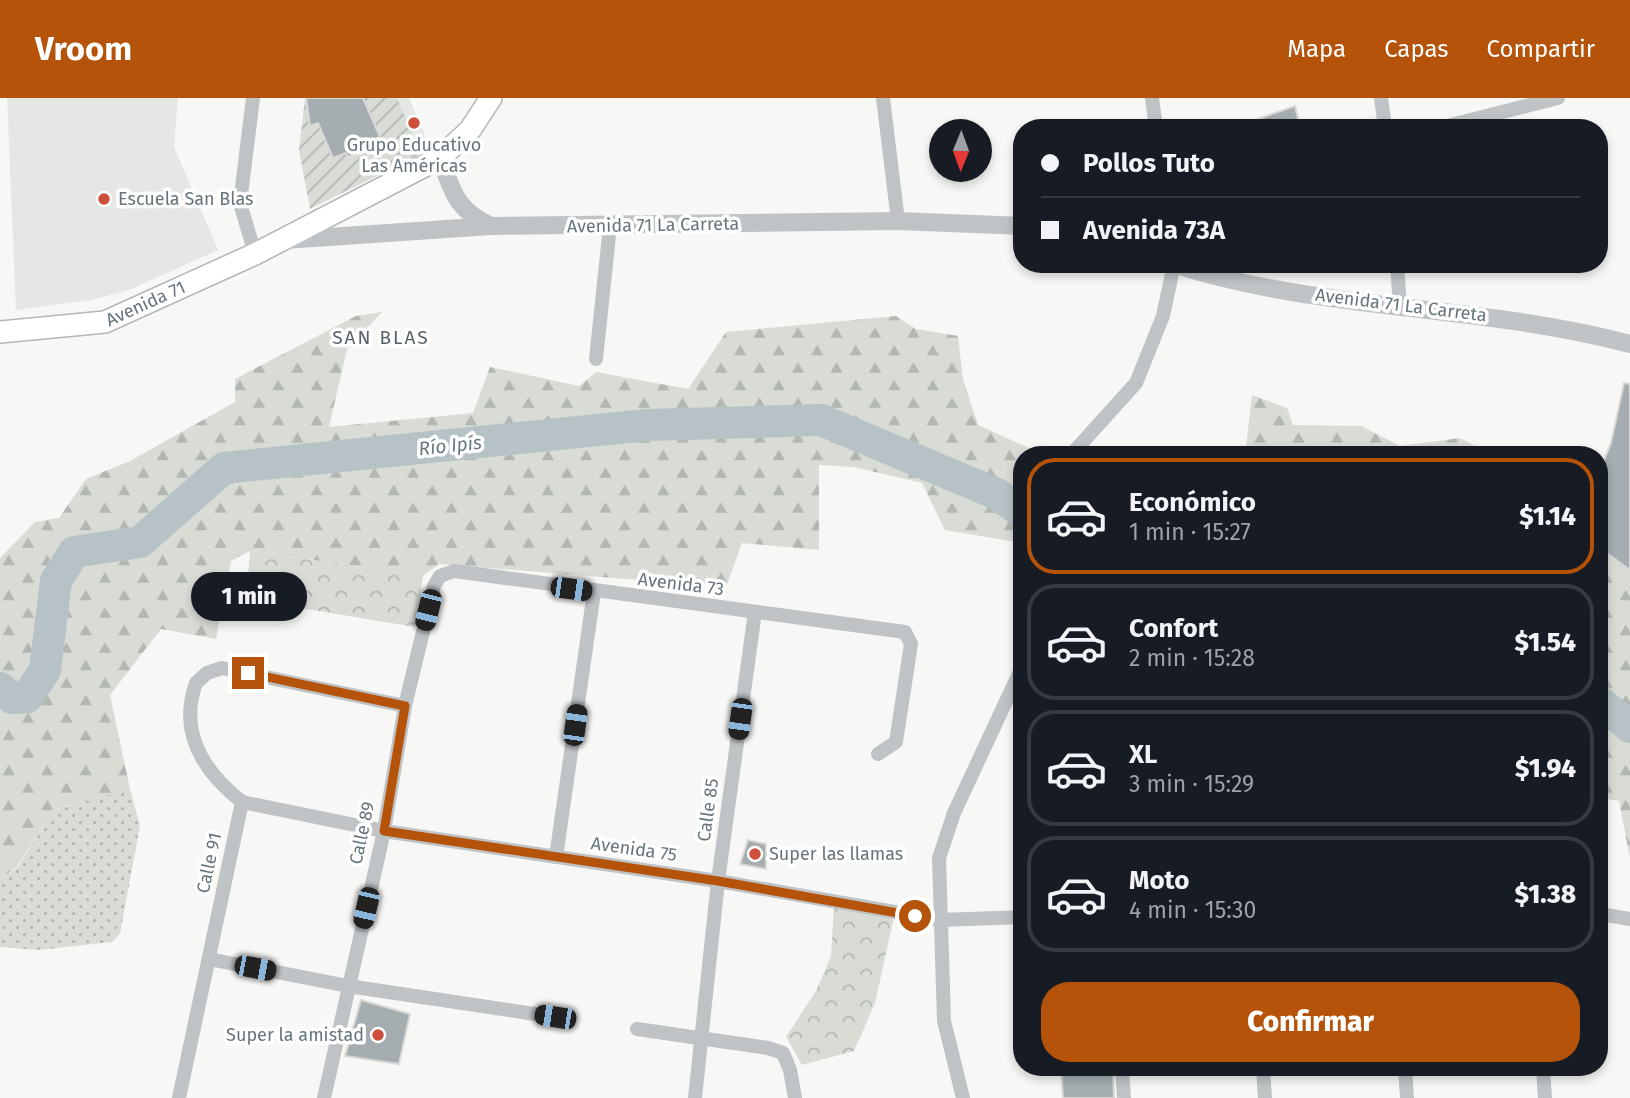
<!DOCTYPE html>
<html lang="es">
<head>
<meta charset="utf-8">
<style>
	:root { --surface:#171b24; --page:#20242c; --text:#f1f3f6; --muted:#9ea1a6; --line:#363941; --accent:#b45309 }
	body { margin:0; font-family:"Fira Sans",sans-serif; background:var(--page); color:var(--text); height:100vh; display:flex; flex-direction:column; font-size:26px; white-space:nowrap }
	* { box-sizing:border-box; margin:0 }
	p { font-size:23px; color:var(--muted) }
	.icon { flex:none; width:38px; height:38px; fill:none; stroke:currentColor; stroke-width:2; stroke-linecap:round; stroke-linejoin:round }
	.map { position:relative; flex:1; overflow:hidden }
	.panel { position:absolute; left:1013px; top:348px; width:595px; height:630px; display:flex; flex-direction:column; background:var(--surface); border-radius:28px; box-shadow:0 4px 10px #0003 }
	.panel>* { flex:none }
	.guide { position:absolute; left:1013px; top:21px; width:595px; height:154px; border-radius:28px; box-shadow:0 4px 10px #0003; display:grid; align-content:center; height:154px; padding:0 28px; background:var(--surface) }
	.needle { width:46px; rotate:181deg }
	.buttons { position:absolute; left:929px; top:21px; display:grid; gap:14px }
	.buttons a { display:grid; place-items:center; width:63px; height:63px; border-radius:50%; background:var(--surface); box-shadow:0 4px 10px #0003; font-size:35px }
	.end { position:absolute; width:32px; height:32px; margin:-16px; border:9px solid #b45309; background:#fff; box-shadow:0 0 0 4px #fff }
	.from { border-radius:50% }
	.bubble { position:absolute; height:49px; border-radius:24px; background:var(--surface); box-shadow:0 4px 10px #0003; font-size:23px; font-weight:800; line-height:49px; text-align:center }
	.car { position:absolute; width:21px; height:42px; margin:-21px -10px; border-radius:9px; box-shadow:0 0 5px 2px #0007; background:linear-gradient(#222 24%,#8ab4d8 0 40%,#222 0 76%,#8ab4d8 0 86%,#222 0) }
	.guide b { display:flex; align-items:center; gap:24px; height:66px; font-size:26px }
	.guide b+b { border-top:2px solid var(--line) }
	.guide i { width:18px; height:18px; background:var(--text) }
	ul { padding:12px 0 0; list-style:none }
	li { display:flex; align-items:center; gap:21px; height:116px; margin:0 14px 10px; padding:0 14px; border:4px solid var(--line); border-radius:28px }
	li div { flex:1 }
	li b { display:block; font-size:26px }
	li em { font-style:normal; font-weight:800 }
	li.on { border-color:var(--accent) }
	li>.icon { width:63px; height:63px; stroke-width:1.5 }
	.primary-button { display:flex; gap:14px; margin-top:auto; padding:14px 28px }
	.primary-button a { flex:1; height:80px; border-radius:28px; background:var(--accent); color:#fff; font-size:28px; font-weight:800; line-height:80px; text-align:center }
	header { display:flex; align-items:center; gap:42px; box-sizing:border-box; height:98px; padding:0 35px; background:var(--accent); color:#fff }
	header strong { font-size:33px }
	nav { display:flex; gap:38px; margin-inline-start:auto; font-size:24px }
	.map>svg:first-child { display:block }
	.built { fill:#e5e7e5 }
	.grass { fill:url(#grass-dots) }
	.forest { fill:url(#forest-firs) }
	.park { fill:url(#park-crowns) }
	.garden { fill:url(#garden-furrows) }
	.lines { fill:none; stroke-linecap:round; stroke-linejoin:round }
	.river { stroke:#b6c2c5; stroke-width:32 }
	.building { fill:#a5adb1; stroke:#d9d9d7; stroke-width:2 }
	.secondary-casing { stroke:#b2b7ba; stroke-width:24 }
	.minor { stroke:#bfc3c6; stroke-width:14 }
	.tertiary { stroke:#bfc3c6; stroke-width:18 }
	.secondary { stroke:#fff; stroke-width:21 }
	.route { stroke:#b45309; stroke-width:9 }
	.poi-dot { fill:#cf4f3d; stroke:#fff; stroke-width:2.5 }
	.labels { text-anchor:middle; stroke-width:7; stroke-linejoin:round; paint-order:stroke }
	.poi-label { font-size:18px; fill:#66757c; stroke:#fff; text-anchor:start }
	.street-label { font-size:18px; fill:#66757c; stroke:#fff }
	.neighbourhood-label { font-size:19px; letter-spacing:2px; fill:#576368; stroke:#fff }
	.water-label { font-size:19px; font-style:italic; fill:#667a7e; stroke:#fff }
</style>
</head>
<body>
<header>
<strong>Vroom</strong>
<nav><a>Mapa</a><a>Capas</a><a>Compartir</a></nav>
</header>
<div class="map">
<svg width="1630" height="1000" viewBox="0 0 1630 1000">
	<defs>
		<pattern id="grass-dots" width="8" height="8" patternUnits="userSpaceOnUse" patternTransform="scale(1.75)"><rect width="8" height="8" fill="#d8dcd5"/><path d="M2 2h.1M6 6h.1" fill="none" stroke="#b3b7b2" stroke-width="1.8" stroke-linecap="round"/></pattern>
		<pattern id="forest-firs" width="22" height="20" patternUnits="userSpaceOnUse" patternTransform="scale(1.75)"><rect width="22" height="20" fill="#d8dcd5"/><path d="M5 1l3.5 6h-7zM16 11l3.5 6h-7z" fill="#b3b7b2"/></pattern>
		<pattern id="park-crowns" width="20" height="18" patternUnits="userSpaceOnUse" patternTransform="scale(1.75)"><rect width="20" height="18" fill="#d8dcd5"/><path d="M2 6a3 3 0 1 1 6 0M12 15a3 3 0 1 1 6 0" fill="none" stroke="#b3b7b2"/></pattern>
		<pattern id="garden-furrows" width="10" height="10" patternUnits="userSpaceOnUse" patternTransform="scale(1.75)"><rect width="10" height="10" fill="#d8dcd5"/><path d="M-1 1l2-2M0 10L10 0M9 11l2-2" fill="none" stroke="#b3b7b2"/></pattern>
	</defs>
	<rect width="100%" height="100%" fill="#f7f7f5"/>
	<!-- built -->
	<g class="built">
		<polygon points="7,0 178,0 174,49 218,152 129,192 91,202 16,212"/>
		<polygon points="397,0 409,0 431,51 421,56"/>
	</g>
	<!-- grass -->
	<polygon class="grass" points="130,691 140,728 120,836 112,844 39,852 0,849 0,781 18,769 53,712"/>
	<!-- forest -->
	<g class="forest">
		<polygon points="382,214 347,251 329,329 473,315 490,269 579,288 596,274 688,291 726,234 896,218 916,231 958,238 963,281 978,327 1045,357 1022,357 1022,445 945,432 922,385 854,369 819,367 819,452 742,445 726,489 439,466 423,478 250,453 231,463 216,541 161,531 110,597 130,691 53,712 17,769 0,781 0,460 35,424 59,420 86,381 130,363 235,304 235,281 356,218"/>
		<polygon points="1252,297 1287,310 1293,327 1361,328 1400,348 1460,340 1492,357 1245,357"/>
		<polygon points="1600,450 1630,472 1630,760 1619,703 1600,700"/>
	</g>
	<!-- park -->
	<g class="park">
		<polygon points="250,453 423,478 415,529 246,501"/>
		<polygon points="834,806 896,810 875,905 854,953 802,967 786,939 816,893 831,858"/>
	</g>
	<!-- garden -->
	<polygon class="garden" points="305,0 310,27 318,25 334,60 346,55 349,59 368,51 363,0 397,0 421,56 310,111 299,52"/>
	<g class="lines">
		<!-- river -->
		<g class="river">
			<polyline points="0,590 12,600 27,599 45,572 56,483 74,454 140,444 224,370 647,327 821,322 997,396 1022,414"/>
			<polyline points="1600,604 1630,629"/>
		</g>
	</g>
	<!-- building -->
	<g class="building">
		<polygon points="306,0 363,0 380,39 366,45 369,50 348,59 346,55 333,60 318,25 310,28"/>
		<polygon points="1295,8 1300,30 1239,30 1238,28"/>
		<polygon points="1624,285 1630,286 1630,472 1600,450 1600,372 1611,345"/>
		<polygon points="748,742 766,746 766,771 740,766"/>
		<polygon points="361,902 410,916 399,966 345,958"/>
		<polygon points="1061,970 1113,970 1114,1000 1063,1000"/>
	</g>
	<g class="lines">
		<!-- secondary casing -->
		<g class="secondary-casing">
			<g id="secondary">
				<path id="s1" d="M0,234L105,224L255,156L440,60L470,32L491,0"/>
			</g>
		</g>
		<!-- minor -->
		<g class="minor">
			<polyline points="253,0 240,105 255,156"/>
			<polyline points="883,0 898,123"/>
			<polyline points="1152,0 1156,30"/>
			<polyline points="1381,0 1385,30"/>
			<polyline points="1439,30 1558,0"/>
			<polyline points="1397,166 1400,210"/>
			<polyline points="596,261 610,128"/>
			<polyline points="1071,357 1136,285 1163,218 1174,166"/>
			<polyline points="242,704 384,733 718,783 940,822 1022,819"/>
			<polyline points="556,759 594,494"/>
			<polyline points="1600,816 1630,821"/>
			<polyline points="209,861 348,888 555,919"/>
			<polyline points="637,931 768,950 783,955 790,972 795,1000"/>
			<polyline points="1122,970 1124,1000"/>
			<polyline points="1263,970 1265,1000"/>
			<polyline points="1405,970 1407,1000"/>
			<polyline points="1543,970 1545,1000"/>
			<path d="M179,1000L242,704C204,674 178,635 196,585L207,575L222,570L405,608"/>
			<polyline points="324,1000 384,733 405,608 434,488 440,478 454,473 905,534 911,546 896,644 878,656"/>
			<polyline points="695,1000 718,783 755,514"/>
			<polyline points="963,1000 944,923 939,760 954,715 1022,569"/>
		</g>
		<!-- tertiary -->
		<g class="tertiary">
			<path d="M440,60C453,94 456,112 491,128"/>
			<polyline points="284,142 491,128 898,123 1022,128"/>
			<path d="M1173,166C1322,214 1480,206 1630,246"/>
		</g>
		<!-- secondary -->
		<use href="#secondary" class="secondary"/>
	</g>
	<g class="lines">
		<!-- route -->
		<polyline class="route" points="248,575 405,608 384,733 718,783 915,818"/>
	</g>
	<!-- markers -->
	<g class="poi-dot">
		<circle cx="414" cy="25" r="7"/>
		<circle cx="104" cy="101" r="7"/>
		<circle cx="755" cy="756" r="7"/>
		<circle cx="378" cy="937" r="7"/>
	</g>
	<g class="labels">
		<!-- poi labels -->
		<g class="poi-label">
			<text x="414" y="53" text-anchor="middle">Grupo Educativo<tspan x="414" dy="21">Las Américas</tspan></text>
			<text x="118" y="107">Escuela San Blas</text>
			<text x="769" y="762">Super las llamas</text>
			<text x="364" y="943" text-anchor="end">Super la amistad</text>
		</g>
		<!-- street labels -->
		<g class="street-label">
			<text transform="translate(653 127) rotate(-1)" y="6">Avenida 71 La Carreta</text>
			<text dy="6" stroke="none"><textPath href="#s1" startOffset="150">Avenida 71</textPath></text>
			<text transform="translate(1401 207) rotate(7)" y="6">Avenida 71 La Carreta</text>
			<text transform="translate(681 486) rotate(7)" y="6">Avenida 73</text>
			<text transform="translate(708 712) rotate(-82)" y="6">Calle 85</text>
			<text transform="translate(362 735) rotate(-78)" y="6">Calle 89</text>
			<text transform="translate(634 751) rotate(8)" y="6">Avenida 75</text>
			<text transform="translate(209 765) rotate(-78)" y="6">Calle 91</text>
		</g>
		<!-- neighbourhood labels -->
		<g class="neighbourhood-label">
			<text x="381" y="246">SAN BLAS</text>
		</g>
		<!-- water labels -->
		<g class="water-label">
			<text transform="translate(450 347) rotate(-6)" y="7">Río Ipís</text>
		</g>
	</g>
</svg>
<div class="buttons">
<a><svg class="needle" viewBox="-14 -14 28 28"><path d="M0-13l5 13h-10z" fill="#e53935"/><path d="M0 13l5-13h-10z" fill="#9ea1a6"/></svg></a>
</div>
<i class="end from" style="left:915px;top:818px"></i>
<i class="end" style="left:248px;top:575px"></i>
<div class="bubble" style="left:191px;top:474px;width:116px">1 min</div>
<i class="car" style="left:571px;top:491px;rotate:98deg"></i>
<i class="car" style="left:428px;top:512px;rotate:194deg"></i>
<i class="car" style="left:740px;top:621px;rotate:188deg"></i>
<i class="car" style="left:575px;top:627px;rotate:8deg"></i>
<i class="car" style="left:366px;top:810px;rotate:193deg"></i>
<i class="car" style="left:255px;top:870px;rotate:101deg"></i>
<i class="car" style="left:555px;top:919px;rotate:279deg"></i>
<div class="guide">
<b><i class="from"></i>Pollos Tuto</b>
<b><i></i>Avenida 73A</b>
</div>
<section class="panel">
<ul>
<li class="on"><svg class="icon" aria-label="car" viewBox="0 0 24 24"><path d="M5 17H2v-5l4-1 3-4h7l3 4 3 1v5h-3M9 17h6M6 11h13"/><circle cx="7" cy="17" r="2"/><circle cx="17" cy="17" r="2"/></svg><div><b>Económico</b><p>1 min · 15:27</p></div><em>$1.14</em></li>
<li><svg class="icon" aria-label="car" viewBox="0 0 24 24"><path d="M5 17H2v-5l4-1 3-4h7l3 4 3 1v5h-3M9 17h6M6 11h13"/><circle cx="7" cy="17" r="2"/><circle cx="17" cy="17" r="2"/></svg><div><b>Confort</b><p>2 min · 15:28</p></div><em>$1.54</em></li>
<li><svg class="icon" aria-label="car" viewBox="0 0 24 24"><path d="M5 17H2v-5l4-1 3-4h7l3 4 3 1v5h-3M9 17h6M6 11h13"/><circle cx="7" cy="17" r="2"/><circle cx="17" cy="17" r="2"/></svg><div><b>XL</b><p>3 min · 15:29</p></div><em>$1.94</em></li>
<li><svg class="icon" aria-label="car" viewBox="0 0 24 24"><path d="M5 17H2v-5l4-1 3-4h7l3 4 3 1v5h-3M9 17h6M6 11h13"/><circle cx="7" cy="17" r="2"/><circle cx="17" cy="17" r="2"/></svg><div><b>Moto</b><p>4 min · 15:30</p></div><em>$1.38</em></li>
</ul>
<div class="primary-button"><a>Confirmar</a></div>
</section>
</div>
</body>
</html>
